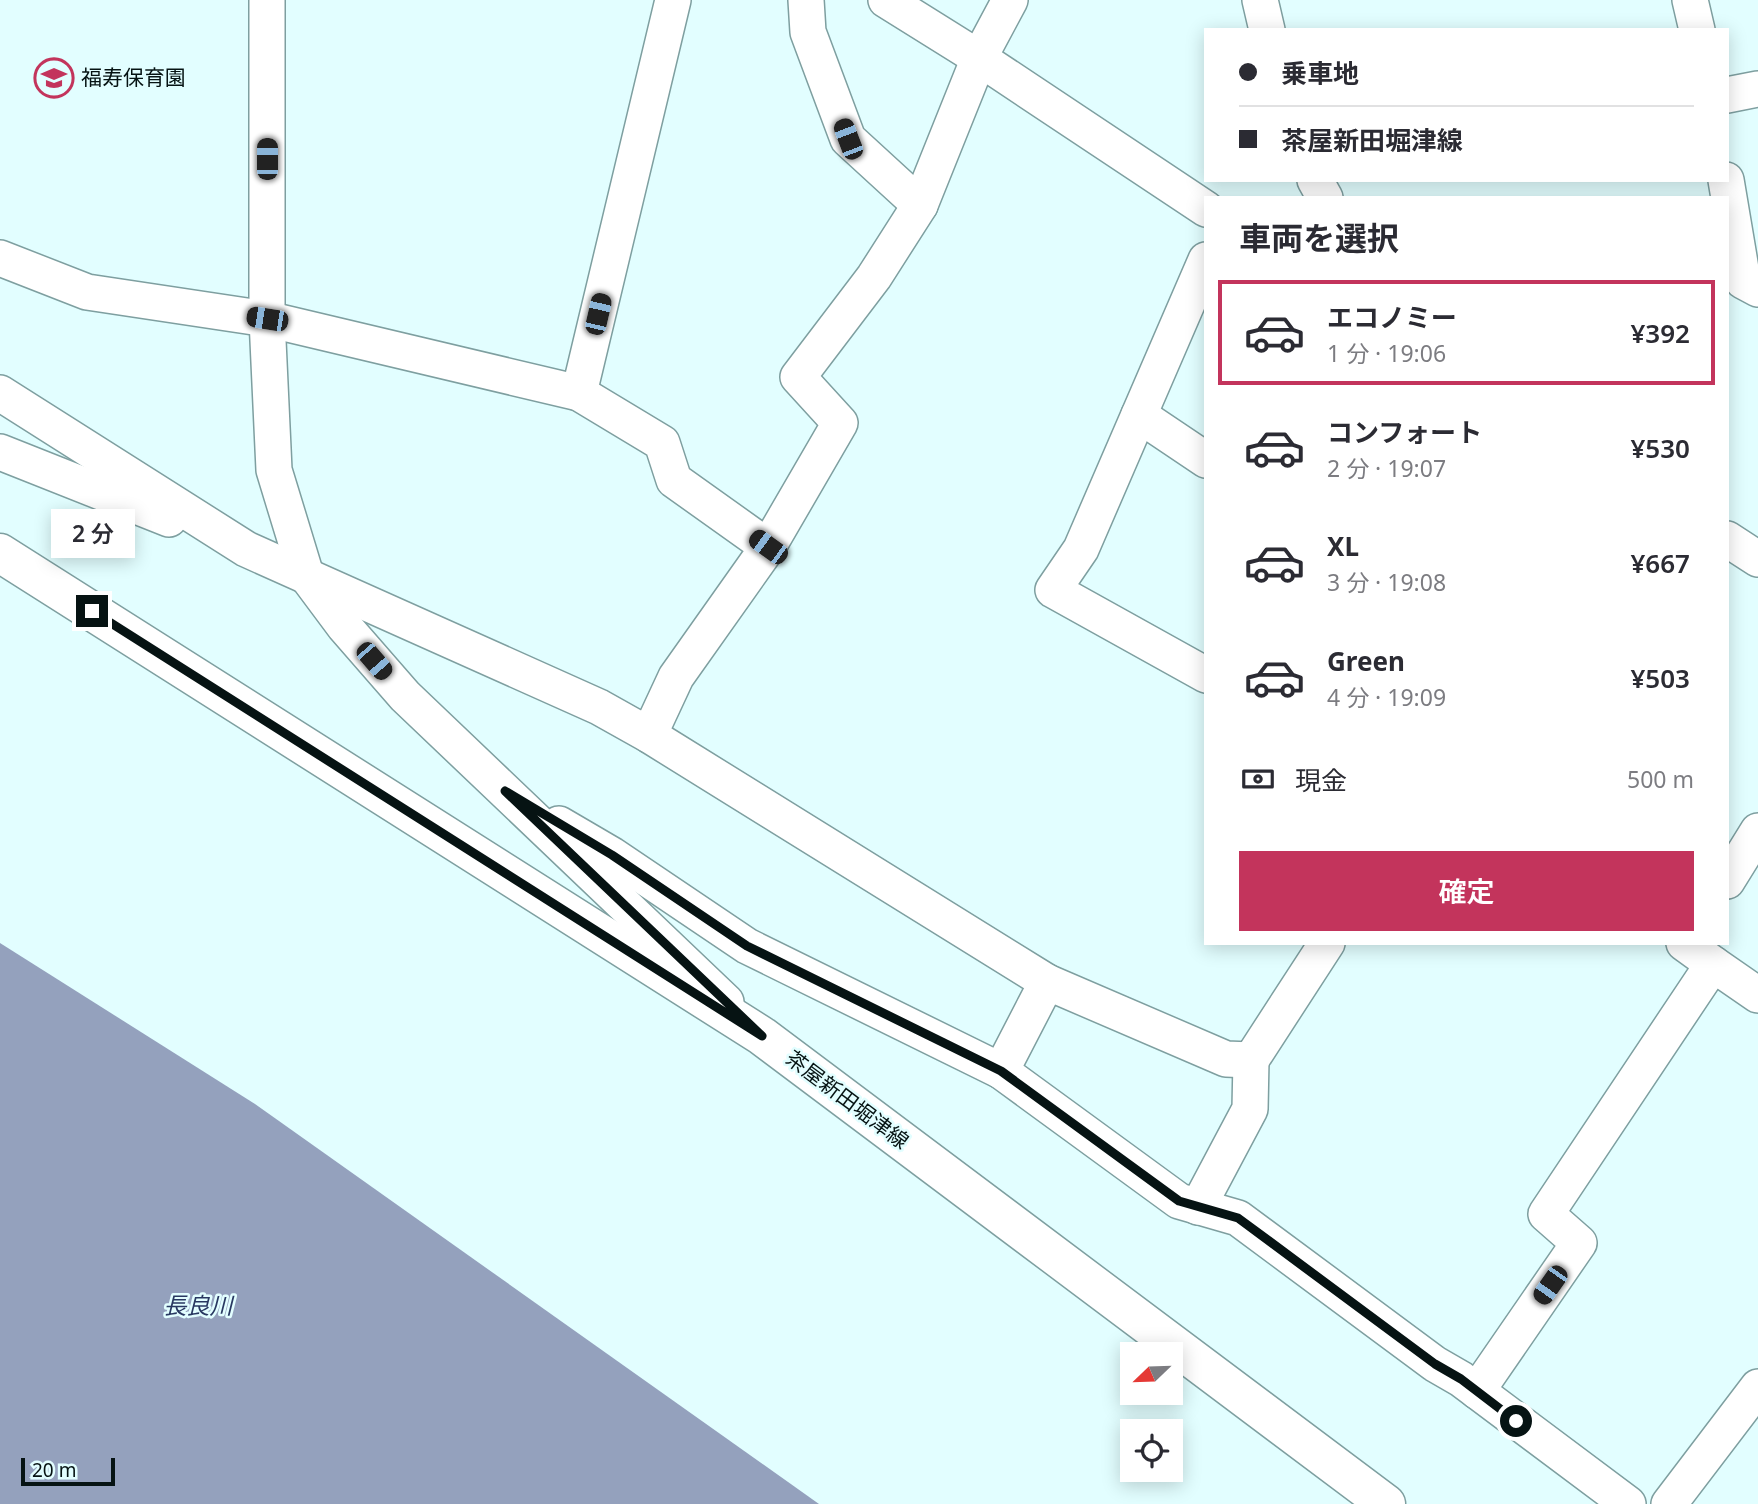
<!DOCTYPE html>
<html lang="ja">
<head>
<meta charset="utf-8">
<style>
	:root { --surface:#fff; --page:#f2f2f3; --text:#2b2b33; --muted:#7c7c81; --line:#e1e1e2; --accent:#c3345c }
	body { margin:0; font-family:"Noto Sans","Noto Sans JP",sans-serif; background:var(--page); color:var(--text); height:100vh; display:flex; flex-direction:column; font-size:26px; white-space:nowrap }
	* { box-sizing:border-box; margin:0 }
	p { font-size:23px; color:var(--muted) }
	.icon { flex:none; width:38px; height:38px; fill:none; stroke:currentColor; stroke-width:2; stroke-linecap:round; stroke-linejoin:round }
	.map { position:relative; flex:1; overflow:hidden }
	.panel { position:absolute; left:1204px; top:196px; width:525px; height:749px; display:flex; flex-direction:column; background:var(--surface); border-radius:0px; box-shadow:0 4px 18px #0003 }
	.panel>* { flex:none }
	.banner { position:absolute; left:1204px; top:28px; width:525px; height:154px; border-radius:0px; box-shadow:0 4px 18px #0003; display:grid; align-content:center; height:154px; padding:0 35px; background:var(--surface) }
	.needle { width:46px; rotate:247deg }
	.buttons { position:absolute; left:1120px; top:1342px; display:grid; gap:14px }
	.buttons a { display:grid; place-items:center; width:63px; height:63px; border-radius:0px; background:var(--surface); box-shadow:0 4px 18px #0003; font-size:35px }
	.scale { position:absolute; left:21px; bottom:18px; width:94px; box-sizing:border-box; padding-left:7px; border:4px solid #061313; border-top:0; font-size:19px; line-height:24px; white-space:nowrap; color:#061313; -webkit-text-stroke:5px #e2feff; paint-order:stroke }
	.end { position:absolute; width:32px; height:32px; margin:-16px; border:9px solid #061313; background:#fff; box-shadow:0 0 0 4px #fff }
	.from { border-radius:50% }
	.bubble { position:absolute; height:49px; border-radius:0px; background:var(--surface); box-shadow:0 4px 18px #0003; font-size:23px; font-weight:600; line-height:49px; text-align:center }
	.car { position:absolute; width:21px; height:42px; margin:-21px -10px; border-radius:9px; box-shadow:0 0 5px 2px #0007; background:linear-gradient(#222 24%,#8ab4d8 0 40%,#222 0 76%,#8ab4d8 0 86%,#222 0) }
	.banner b { display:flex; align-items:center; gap:24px; height:66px; font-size:26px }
	.banner b+b { border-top:2px solid var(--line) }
	.banner i { width:18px; height:18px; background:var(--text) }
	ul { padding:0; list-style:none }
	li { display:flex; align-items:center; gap:21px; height:105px; margin:0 14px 10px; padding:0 21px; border:4px solid transparent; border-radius:0px }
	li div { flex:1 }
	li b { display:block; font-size:26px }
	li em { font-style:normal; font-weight:600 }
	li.active { border-color:var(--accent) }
	li>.icon { width:63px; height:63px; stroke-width:1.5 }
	h2 { padding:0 35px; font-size:32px; line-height:84px }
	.pay { display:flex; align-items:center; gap:18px; height:77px; padding:0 35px; font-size:26px }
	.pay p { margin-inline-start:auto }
	.primary-button { display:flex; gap:14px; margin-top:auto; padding:14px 35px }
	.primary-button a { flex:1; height:80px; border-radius:0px; background:var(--accent); color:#fff; font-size:28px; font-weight:600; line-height:80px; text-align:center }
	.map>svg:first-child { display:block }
	.water { fill:#94a1bd }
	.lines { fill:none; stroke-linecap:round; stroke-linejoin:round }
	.minor-casing { stroke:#7e9fa0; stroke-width:38 }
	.major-casing { stroke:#7e9fa0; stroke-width:41 }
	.minor { stroke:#fff; stroke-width:35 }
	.major { stroke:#fff; stroke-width:38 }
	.route { stroke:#061313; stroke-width:9 }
	.labels { text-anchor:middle; stroke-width:5; stroke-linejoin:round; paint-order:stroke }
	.poi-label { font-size:21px; fill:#061313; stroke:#e2feff; text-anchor:start }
	.street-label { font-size:21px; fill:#061313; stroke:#e2feff }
	.water-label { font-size:23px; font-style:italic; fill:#283861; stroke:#e2feff }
</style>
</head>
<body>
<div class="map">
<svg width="1758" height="1504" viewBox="0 0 1758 1504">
	<rect width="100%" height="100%" fill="#e2feff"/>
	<!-- water -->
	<polygon class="water" points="0,943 255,1104 819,1504 0,1504"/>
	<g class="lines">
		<!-- minor casing -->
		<g class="minor-casing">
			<g id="minor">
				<polyline points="267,0 267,319 274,470 306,575 344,626 405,696 726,1002"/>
				<polyline points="806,0 808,32 848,139 920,205"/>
				<polyline points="886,0 979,58 1206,209"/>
				<polyline points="1260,0 1267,30"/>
				<polyline points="1690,0 1697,30"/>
				<polyline points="1727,95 1758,89"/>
				<polyline points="1315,180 1325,198"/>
				<polyline points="1726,180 1743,281 1758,289"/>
				<polyline points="0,258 87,292 267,319 579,393 662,443 674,480 768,547 676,677 649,735"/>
				<polyline points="1206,260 1081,549 1053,590 1206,675"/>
				<polyline points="0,393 246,549 599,707 649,735 1047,982 1226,1059 1251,1060 1327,943"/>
				<polyline points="579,393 673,0"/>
				<polyline points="1139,415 1206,460"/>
				<polyline points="0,452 169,519"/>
				<polyline points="1727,539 1758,559"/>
				<polyline points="768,547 840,423 798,377 874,277 920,205 979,58 1010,0"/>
				<polyline points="559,824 612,855 747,946 1001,1071"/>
				<polyline points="1727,881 1758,831"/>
				<polyline points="1713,964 1758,995"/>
				<polyline points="1047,982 1001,1071 1179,1201 1238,1218 1435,1364 1461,1379 1628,1504"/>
				<polyline points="1198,1207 1250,1109 1251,1060"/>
				<polyline points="1477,1391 1579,1243 1546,1214 1713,964 1684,943"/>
				<polyline points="1669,1504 1758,1387"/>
			</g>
		</g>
		<!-- major casing -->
		<g class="major-casing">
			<polyline id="major" points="0,553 762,1036 1386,1504"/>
		</g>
		<!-- minor -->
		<use href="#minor" class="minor"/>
		<!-- major -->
		<use href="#major" class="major"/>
	</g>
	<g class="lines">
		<!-- route -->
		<polyline class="route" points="92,611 762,1036 505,791 612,855 747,946 1001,1071 1179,1201 1238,1218 1435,1364 1461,1379 1516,1421"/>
	</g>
	<!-- icons -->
	<defs>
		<g id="school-ring" transform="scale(2.0125)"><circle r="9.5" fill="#e2feff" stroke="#c3345c" stroke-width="1.5"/><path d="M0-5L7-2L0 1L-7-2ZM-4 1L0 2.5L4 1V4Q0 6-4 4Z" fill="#c3345c"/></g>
	</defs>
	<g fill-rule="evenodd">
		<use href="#school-ring" x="54" y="78"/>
	</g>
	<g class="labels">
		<!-- poi labels -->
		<g class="poi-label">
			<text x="81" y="85">福寿保育園</text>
		</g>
		<!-- street labels -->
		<g class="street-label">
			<text transform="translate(847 1100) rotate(37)" y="7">茶屋新田堀津線</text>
		</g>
		<!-- water labels -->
		<g class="water-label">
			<text x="198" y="1314">長良川</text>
		</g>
	</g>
</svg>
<div class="buttons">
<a><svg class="needle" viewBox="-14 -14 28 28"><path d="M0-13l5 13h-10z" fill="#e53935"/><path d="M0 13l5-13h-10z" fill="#7c7c81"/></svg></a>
<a><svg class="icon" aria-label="locate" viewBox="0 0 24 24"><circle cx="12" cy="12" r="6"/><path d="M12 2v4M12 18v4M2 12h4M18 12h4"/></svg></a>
</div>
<div class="scale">20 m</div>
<i class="end from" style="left:1516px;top:1421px"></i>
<i class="end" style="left:92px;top:611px"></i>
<div class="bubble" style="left:51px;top:509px;width:84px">2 分</div>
<i class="car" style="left:848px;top:139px;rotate:339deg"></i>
<i class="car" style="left:267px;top:159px;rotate:0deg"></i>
<i class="car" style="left:598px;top:314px;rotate:13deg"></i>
<i class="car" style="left:267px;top:319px;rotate:279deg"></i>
<i class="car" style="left:768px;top:547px;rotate:306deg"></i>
<i class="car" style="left:374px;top:661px;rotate:139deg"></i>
<i class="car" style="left:1550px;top:1285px;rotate:215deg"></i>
<div class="banner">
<b><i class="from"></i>乗車地</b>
<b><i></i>茶屋新田堀津線</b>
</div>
<section class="panel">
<h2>車両を選択</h2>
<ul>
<li class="active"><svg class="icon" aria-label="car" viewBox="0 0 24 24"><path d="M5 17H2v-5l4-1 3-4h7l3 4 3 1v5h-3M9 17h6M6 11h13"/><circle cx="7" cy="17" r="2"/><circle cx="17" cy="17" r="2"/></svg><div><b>エコノミー</b><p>1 分 · 19:06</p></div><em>¥392</em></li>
<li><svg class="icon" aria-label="car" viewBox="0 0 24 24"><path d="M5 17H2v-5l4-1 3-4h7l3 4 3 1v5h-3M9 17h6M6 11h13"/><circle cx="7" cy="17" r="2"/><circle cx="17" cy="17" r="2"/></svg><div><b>コンフォート</b><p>2 分 · 19:07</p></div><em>¥530</em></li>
<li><svg class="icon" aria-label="car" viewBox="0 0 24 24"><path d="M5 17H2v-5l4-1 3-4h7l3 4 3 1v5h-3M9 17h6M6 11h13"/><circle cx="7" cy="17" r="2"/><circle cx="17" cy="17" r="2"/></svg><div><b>XL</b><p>3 分 · 19:08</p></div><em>¥667</em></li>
<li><svg class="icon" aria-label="car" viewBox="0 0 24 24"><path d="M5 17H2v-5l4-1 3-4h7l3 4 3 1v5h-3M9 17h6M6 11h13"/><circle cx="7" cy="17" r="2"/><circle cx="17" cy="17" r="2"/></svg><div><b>Green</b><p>4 分 · 19:09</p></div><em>¥503</em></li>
</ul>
<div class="pay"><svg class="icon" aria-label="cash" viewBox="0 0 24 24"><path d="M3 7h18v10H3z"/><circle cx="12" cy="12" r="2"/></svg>現金<p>500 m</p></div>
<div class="primary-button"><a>確定</a></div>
</section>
</div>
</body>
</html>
